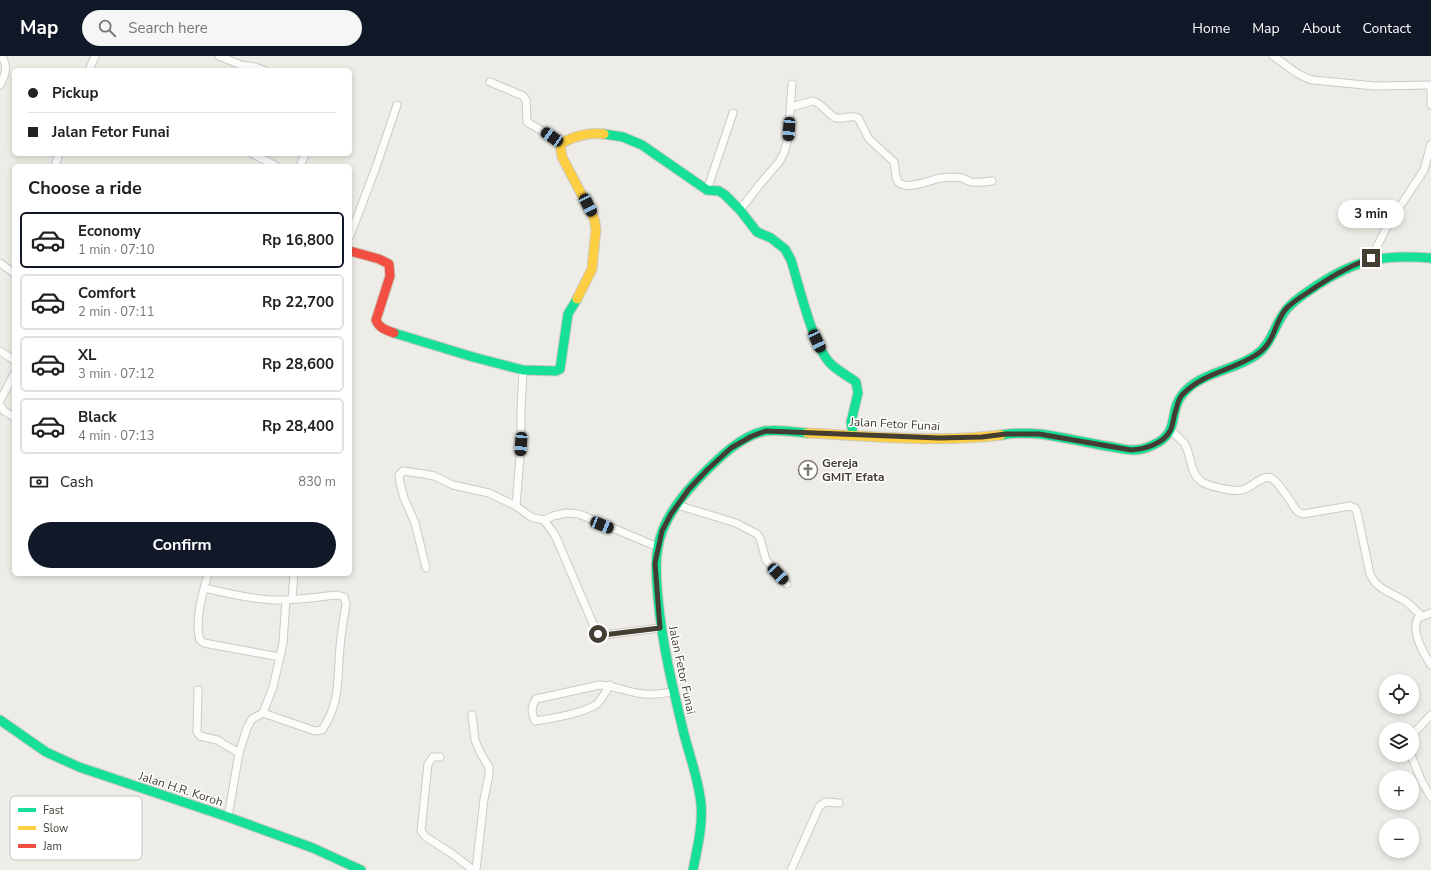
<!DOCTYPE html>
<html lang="en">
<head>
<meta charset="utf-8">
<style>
	:root { --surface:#fff; --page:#f6f6f6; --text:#222; --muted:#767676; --line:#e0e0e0; --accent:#111827 }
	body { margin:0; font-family:"Nunito Sans",sans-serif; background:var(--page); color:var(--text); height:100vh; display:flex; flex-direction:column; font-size:15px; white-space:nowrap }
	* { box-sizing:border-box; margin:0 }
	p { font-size:13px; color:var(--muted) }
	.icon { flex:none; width:22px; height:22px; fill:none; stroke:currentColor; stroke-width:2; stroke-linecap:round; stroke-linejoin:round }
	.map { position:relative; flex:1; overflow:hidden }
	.side { position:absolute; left:12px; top:108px; width:340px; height:412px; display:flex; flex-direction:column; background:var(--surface); border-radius:6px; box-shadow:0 2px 6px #0003 }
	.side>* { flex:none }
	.hud { position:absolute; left:12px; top:12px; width:340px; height:88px; border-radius:6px; box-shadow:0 2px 6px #0003; display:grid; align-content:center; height:88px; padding:0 16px; background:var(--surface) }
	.fabs { position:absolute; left:1379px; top:618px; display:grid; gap:8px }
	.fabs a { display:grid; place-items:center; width:40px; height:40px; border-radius:50%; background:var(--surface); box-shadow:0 2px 6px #0003; font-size:20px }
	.end { position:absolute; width:18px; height:18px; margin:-9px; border:5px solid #433d32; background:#fff; box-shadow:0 0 0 2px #fff }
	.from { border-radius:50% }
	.bubble { position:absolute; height:28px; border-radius:14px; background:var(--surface); box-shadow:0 2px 6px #0003; font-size:13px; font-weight:700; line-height:28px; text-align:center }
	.car { position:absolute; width:12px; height:24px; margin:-12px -6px; border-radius:5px; box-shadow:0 0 3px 1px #0007; background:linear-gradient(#222 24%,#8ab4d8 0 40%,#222 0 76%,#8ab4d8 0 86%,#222 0) }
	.hud b { display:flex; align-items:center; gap:14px; height:38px; font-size:15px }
	.hud b+b { border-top:1px solid var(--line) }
	.hud i { width:10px; height:10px; background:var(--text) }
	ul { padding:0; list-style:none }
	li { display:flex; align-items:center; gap:12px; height:56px; margin:0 8px 6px; padding:0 8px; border:2px solid var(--line); border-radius:6px }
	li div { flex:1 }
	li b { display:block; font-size:15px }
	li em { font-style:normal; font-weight:700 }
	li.current { border-color:var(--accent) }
	li>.icon { width:36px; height:36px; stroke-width:1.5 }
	h2 { padding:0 16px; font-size:18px; line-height:48px }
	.pay { display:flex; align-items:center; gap:10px; height:44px; padding:0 16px; font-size:15px }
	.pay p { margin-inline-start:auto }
	.cta { display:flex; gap:8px; margin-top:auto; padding:8px 16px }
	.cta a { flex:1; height:46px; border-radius:24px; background:var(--accent); color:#fff; font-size:16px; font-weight:700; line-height:46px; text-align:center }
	header { display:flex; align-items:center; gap:24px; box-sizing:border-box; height:56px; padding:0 20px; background:var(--accent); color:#fff }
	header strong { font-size:19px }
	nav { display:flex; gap:22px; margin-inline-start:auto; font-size:14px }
	.search { width:280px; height:36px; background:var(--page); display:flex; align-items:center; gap:10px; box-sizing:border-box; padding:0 14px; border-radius:22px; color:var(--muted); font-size:15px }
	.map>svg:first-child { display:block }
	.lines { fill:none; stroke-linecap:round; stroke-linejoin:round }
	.street-casing { stroke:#cccac4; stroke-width:9 }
	.fast-casing { stroke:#cdc9bd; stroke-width:11 }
	.slow-casing { stroke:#cdc9bd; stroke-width:11 }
	.jam-casing { stroke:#cdc9bd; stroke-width:11 }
	.street { stroke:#fcfcfb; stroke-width:7 }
	.fast { stroke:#16e098; stroke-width:9 }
	.slow { stroke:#ffcf43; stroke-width:9 }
	.jam { stroke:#f24e42; stroke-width:9 }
	.route { stroke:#433d32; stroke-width:5 }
	.labels { text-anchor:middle; stroke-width:3; stroke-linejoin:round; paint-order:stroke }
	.street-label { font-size:12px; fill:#433d32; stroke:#fff }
	.poi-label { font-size:12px; font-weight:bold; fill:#433d32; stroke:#fff; text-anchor:start }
	.key { fill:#fff; stroke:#c7c5c2; stroke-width:1 }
	.key-label { font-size:11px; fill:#433d32 }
</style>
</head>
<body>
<header>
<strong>Map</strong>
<div class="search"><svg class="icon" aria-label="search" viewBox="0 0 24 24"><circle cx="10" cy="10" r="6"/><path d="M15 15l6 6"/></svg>Search here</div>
<nav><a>Home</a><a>Map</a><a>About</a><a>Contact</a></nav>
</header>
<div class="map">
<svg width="1431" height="814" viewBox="0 0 1431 814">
	<rect width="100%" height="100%" fill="#eeece6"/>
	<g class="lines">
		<!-- street casing -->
		<g class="street-casing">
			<g id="street">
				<polyline points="219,0 241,9 255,11 264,14"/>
				<path d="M1273,0C1286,8 1298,21 1313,24L1375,30L1431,29"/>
				<polyline points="89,14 95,0"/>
				<polyline points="490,26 523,40 526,44 527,66 544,76 560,88"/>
				<path d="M0,29C6,17 8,12 2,0"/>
				<polyline points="1431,32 1431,49"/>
				<path d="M791,51L813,45C823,48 827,58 836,62C843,64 851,58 858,62L869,83L894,106C896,112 894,125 901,128C910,133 931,124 940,122C947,121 955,121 962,122C965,123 968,125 971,126C978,127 985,126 992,125"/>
				<polyline points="253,98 276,110"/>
				<polyline points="55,110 59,98"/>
				<polyline points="300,110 305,98"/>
				<polyline points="707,134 733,57"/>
				<polyline points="740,154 761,127 779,106 784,97 788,83 792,28"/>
				<polyline points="350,180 376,111 397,49"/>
				<polyline points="1371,202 1389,167 1424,114 1431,88"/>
				<polyline points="0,207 14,217"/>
				<polyline points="0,295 14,304"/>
				<polyline points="0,345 14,318"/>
				<polyline points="0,349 4,355 14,361"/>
				<path d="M1170,374C1175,378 1180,383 1184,387C1192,399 1189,417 1202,426C1209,430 1233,436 1241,434C1251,433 1262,418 1271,422C1279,426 1291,446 1296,454L1300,457L1303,458L1350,450L1355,452L1357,456L1370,518C1376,533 1392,537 1405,545C1411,549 1416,555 1422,560"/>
				<polyline points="677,449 736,467 757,478 760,482 766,504 787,528"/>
				<polyline points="516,450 521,388 521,354 523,314"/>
				<polyline points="544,464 555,479 597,577 603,579 660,572"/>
				<polyline points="426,512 415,467 404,442 400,427 399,419 403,415 424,418 434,420 453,429 489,437 516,450 531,461 539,463 544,464 553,460 566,457 579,458 658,491"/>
				<path d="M204,532C227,537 250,543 273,544C294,545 316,541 337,539L344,541L346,548C344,562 341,577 340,591C337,622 341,646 322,674L315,675L263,657L273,631L280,601L204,587L200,584C194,566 203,535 208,518"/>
				<polyline points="292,543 294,518"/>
				<path d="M1431,557L1418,562C1410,575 1424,598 1431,609"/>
				<polyline points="280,601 283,587 286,544"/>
				<path d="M610,629C606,635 602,643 597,648C585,657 550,663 535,665C531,656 531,651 536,643L600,629C616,630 629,637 645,638C654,639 664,637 674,636"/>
				<polyline points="198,634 197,676 200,680 217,684 239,697"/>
				<polyline points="472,659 475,684 480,696 489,711 489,719 484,743 476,814"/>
				<polyline points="1412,679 1431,659"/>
				<polyline points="1411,699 1422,726 1431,741"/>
				<polyline points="440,701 433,701 428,708 421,775 426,781 454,799 473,814"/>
				<polyline points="228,761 239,697 247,672 252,663 263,657"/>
				<polyline points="791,814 819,751 825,746 839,747"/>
			</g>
		</g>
		<!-- fast casing -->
		<g class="fast-casing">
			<g id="fast">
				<path d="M604,78L623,81L642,89L707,134L719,135L725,139L740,154L757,176L771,182L785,193L791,204C799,229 813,291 831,308C838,315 848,320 856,326L858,337L851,366L853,378"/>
				<polyline points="394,277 473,301 523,314 556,315 560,313 568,258 577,243"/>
				<path d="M1001,379C1013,377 1028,377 1040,378C1062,381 1084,386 1106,390C1114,391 1124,394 1133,394C1139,394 1147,392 1153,389C1181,377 1168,356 1182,339C1199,316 1234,315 1256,299C1272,288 1274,269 1286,254C1294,244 1306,237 1316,230C1357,203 1383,198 1431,202"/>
				<polyline points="0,664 46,696 79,711 228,761 313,792 361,814"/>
				<path d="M693,814C697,793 703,770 701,748C699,725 690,701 684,678C673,633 662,588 658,542C656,520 654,497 662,476C670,454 687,434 704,417C720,401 741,380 765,375C776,373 796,376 807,377"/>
			</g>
		</g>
		<!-- slow casing -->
		<g class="slow-casing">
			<g id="slow">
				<path d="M577,243L592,213L596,173L594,162L562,101L560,88C574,80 588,76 604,78"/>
				<path d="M807,377C871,380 936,387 1001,379"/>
			</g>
		</g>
		<!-- jam casing -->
		<g class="jam-casing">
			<path id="jam" d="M350,195L379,203L389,208L390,220L376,264C379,272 386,274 394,277"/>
		</g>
		<!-- street -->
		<use href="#street" class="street"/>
		<!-- fast -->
		<use href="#fast" class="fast"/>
		<!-- slow -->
		<use href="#slow" class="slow"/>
		<!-- jam -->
		<use href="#jam" class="jam"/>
	</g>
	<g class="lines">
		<!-- route -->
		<path class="route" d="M598,578L603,579L660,572L655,507L662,475L671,458L689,433L708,413L731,392L752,380L766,375L939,382L982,381L1006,378H1039L1131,394C1145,393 1163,388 1170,375C1173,370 1173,363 1175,357C1177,351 1178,342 1183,338C1203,317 1233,314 1256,299C1275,287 1273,270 1285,254C1291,247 1299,242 1307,237C1329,222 1345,212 1371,202"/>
	</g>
	<!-- icons -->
	<defs>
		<g id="church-ring" transform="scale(1)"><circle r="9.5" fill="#fff" stroke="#7f7a71" stroke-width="1.5"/><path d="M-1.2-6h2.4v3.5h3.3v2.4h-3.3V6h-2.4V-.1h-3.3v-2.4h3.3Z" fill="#7f7a71"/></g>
	</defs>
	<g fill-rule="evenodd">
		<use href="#church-ring" x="808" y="414"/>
	</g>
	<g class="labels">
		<!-- street labels -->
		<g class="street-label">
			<text transform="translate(895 368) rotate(3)" y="4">Jalan Fetor Funai</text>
			<text transform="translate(682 614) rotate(78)" y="4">Jalan Fetor Funai</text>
			<text transform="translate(181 733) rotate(18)" y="4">Jalan H.R. Koroh</text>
		</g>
		<!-- poi labels -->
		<g class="poi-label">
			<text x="822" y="411">Gereja<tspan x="822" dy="14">GMIT Efata</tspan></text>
		</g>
	</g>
	<!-- legend -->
	<rect x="10" y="740" width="132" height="64" rx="6" class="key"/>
	<rect x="18" y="752" width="18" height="4" fill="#16e098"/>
	<rect x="18" y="770" width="18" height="4" fill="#ffcf43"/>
	<rect x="18" y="788" width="18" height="4" fill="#f24e42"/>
	<g class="key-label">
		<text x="43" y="758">Fast</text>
		<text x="43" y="776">Slow</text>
		<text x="43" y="794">Jam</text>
	</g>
</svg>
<div class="fabs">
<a><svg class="icon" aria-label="locate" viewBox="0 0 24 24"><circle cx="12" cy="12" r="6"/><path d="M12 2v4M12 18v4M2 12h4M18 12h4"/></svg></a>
<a><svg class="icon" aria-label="layers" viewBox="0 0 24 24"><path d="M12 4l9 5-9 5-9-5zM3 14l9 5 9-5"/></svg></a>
<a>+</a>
<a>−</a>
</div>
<i class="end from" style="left:598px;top:578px"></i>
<i class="end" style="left:1371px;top:202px"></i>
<div class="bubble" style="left:1338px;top:144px;width:66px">3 min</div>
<i class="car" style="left:789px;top:73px;rotate:184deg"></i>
<i class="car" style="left:552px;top:81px;rotate:305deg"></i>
<i class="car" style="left:588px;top:149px;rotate:153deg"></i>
<i class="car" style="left:817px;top:285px;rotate:155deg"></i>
<i class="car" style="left:521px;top:388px;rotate:184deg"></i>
<i class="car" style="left:602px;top:469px;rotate:112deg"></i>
<i class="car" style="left:778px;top:518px;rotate:137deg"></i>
<div class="hud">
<b><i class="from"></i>Pickup</b>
<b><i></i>Jalan Fetor Funai</b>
</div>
<section class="side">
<h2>Choose a ride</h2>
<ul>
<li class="current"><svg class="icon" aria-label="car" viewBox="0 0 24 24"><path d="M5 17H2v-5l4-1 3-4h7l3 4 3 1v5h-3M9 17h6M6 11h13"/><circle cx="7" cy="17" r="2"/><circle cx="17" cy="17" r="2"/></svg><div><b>Economy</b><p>1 min · 07:10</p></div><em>Rp 16,800</em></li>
<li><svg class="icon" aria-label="car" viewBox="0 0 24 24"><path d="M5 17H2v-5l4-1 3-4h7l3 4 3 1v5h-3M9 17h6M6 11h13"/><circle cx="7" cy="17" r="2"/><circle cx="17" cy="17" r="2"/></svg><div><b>Comfort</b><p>2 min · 07:11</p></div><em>Rp 22,700</em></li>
<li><svg class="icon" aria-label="car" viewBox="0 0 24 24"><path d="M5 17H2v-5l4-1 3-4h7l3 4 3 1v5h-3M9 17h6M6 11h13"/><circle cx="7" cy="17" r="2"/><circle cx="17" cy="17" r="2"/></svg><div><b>XL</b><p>3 min · 07:12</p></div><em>Rp 28,600</em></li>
<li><svg class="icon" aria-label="car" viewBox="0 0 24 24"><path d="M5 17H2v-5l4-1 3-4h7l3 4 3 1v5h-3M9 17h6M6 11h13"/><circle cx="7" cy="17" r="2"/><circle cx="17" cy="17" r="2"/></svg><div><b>Black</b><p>4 min · 07:13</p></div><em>Rp 28,400</em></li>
</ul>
<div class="pay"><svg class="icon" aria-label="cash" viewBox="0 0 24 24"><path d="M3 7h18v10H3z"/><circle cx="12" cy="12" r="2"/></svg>Cash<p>830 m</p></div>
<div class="cta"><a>Confirm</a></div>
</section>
</div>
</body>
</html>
